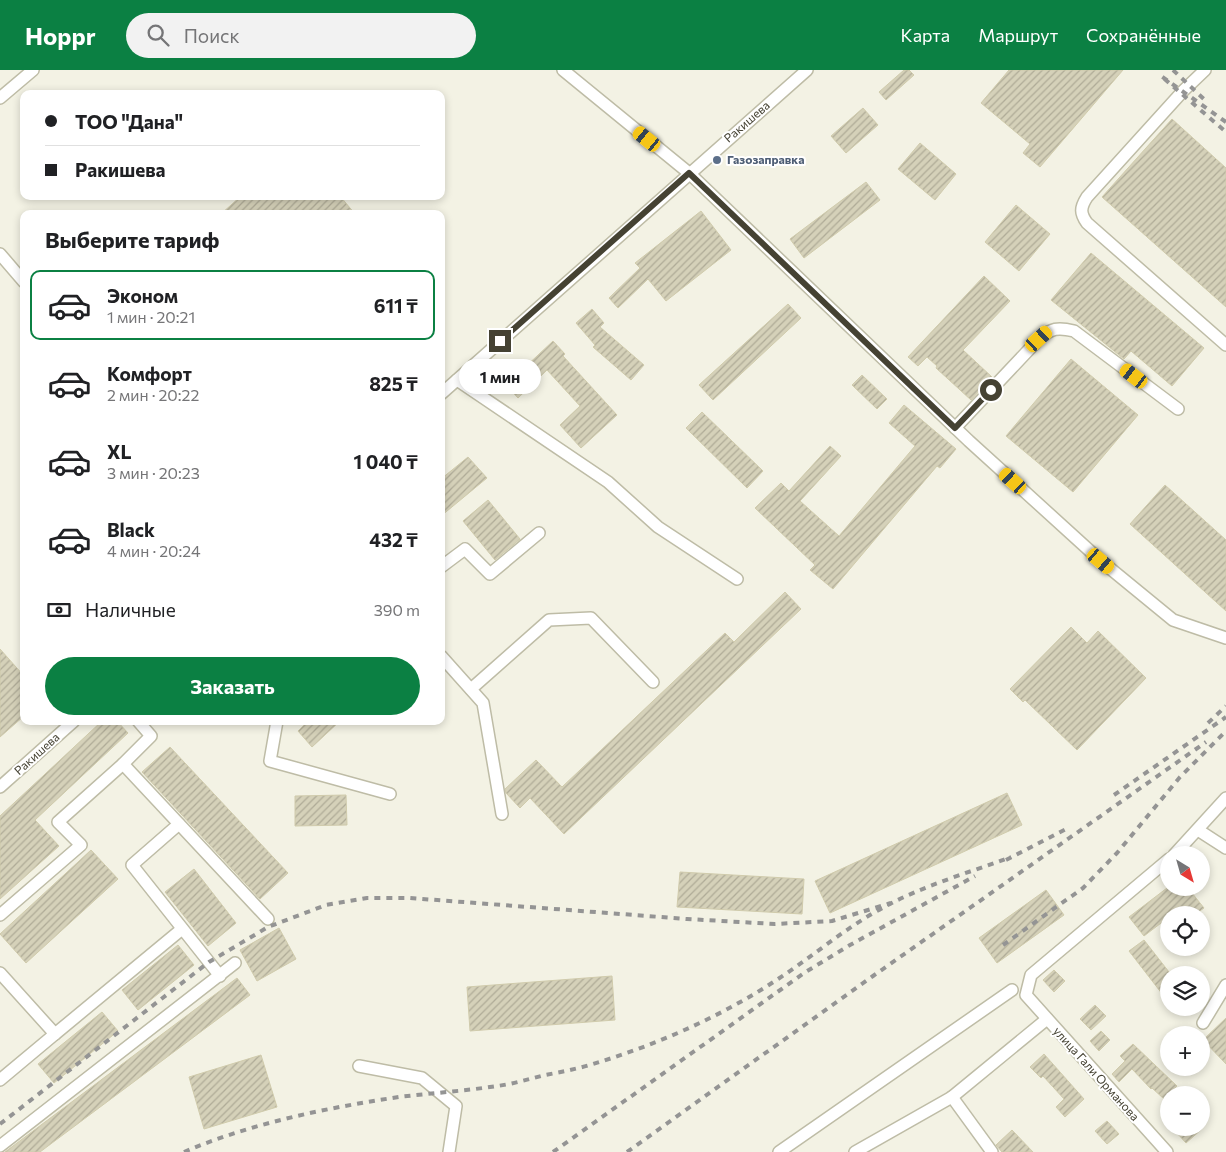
<!DOCTYPE html>
<html lang="ru">
<head>
<meta charset="utf-8">
<style>
	:root { --surface:#fff; --page:#f2f2f2; --text:#202124; --muted:#757577; --line:#e0e0e0; --accent:#0b8043 }
	body { margin:0; font-family:Commissioner,sans-serif; background:var(--page); color:var(--text); height:100vh; display:flex; flex-direction:column; font-size:19px; white-space:nowrap }
	* { box-sizing:border-box; margin:0 }
	p { font-size:16px; color:var(--muted) }
	.icon { flex:none; width:28px; height:28px; fill:none; stroke:currentColor; stroke-width:2; stroke-linecap:round; stroke-linejoin:round }
	.map { position:relative; flex:1; overflow:hidden }
	.panel { position:absolute; left:20px; top:140px; width:425px; height:515px; display:flex; flex-direction:column; background:var(--surface); border-radius:10px; box-shadow:0 2px 8px #0003 }
	.panel>* { flex:none }
	.banner { position:absolute; left:20px; top:20px; width:425px; height:110px; border-radius:10px; box-shadow:0 2px 8px #0003; display:grid; align-content:center; height:110px; padding:0 25px; background:var(--surface) }
	.needle { width:32px; rotate:143deg }
	.tools { position:absolute; left:1160px; top:776px; display:grid; gap:10px }
	.tools a { display:grid; place-items:center; width:50px; height:50px; border-radius:50%; background:var(--surface); box-shadow:0 2px 8px #0003; font-size:25px }
	.end { position:absolute; width:22px; height:22px; margin:-11px; border:6px solid #454233; background:#fff; box-shadow:0 0 0 2px #fff }
	.from { border-radius:50% }
	.bubble { position:absolute; height:35px; border-radius:18px; background:var(--surface); box-shadow:0 2px 8px #0003; font-size:16px; font-weight:700; line-height:35px; text-align:center }
	.car { position:absolute; width:15px; height:30px; margin:-15px -8px; border-radius:6px; box-shadow:0 0 4px 1px #0007; background:linear-gradient(#f5c518 24%,#345 0 40%,#f5c518 0 76%,#345 0 86%,#f5c518 0) }
	.banner b { display:flex; align-items:center; gap:18px; height:48px; font-size:19px }
	.banner b+b { border-top:1px solid var(--line) }
	.banner i { width:12px; height:12px; background:var(--text) }
	ul { padding:0; list-style:none }
	li { display:flex; align-items:center; gap:15px; height:70px; margin:0 10px 8px; padding:0 15px; border:2px solid transparent; border-radius:10px }
	li div { flex:1 }
	li b { display:block; font-size:19px }
	li em { font-style:normal; font-weight:700 }
	li.active { border-color:var(--accent) }
	li>.icon { width:45px; height:45px; stroke-width:1.5 }
	h2 { padding:0 25px; font-size:22px; line-height:60px }
	.pay { display:flex; align-items:center; gap:12px; height:55px; padding:0 25px; font-size:19px }
	.pay p { margin-inline-start:auto }
	.cta { display:flex; gap:10px; margin-top:auto; padding:10px 25px }
	.cta a { flex:1; height:58px; border-radius:30px; background:var(--accent); color:#fff; font-size:20px; font-weight:700; line-height:58px; text-align:center }
	header { display:flex; align-items:center; gap:30px; box-sizing:border-box; height:70px; padding:0 25px; background:var(--accent); color:#fff }
	header strong { font-size:24px }
	nav { display:flex; gap:28px; margin-inline-start:auto; font-size:18px }
	.search { width:350px; height:45px; background:var(--page); display:flex; align-items:center; gap:12px; box-sizing:border-box; padding:0 18px; border-radius:28px; color:var(--muted); font-size:19px }
	.map>svg:first-child { display:block }
	.building { fill:url(#building-hatch); stroke:#d0cbac }
	.lines { fill:none; stroke-linecap:round; stroke-linejoin:round }
	.minor-casing { stroke:#bebca6; stroke-width:14 }
	.minor { stroke:#fff; stroke-width:11 }
	.rail { stroke:#949494; stroke-width:4; stroke-dasharray:6 6; stroke-linecap:butt }
	.route { stroke:#454233; stroke-width:6 }
	.service-dot { fill:#5c6f8a; stroke:#fff; stroke-width:2 }
	.labels { text-anchor:middle; stroke-width:4; stroke-linejoin:round; paint-order:stroke }
	.street-label { font-size:12px; fill:#454233; stroke:#fff }
	.service-label { font-size:12px; font-weight:bold; fill:#4e5e75; stroke:#fff; text-anchor:start }
</style>
</head>
<body>
<header>
<strong>Hoppr</strong>
<div class="search"><svg class="icon" aria-label="search" viewBox="0 0 24 24"><circle cx="10" cy="10" r="6"/><path d="M15 15l6 6"/></svg>Поиск</div>
<nav><a>Карта</a><a>Маршрут</a><a>Сохранённые</a></nav>
</header>
<div class="map">
<svg width="1226" height="1082" viewBox="0 0 1226 1082">
	<defs>
		<pattern id="building-hatch" width="6" height="6" patternUnits="userSpaceOnUse" patternTransform="scale(1.25)"><rect width="6" height="6" fill="#d5d1b9"/><path d="M-1 1l2-2M0 6l6-6M5 7l2-2" fill="none" stroke="#afab97"/></pattern>
	</defs>
	<rect width="100%" height="100%" fill="#f3f2e4"/>
	<!-- building -->
	<g class="building">
		<polygon points="904,0 909,0 914,5 886,30 879,22"/>
		<polygon points="1009,0 1123,0 1040,97 1023,83 1030,74 981,33"/>
		<polygon points="863,38 878,55 846,83 831,66"/>
		<polygon points="1172,49 1226,98 1226,237 1102,127"/>
		<polygon points="920,73 956,104 935,130 898,99"/>
		<polygon points="866,112 880,130 804,188 790,169"/>
		<polygon points="241,126 340,126 355,144 221,144"/>
		<polygon points="1016,135 1050,164 1019,201 985,172"/>
		<polygon points="701,141 731,180 666,231 648,209 618,238 609,228 640,198 635,193"/>
		<polygon points="1091,183 1204,278 1172,316 1131,281 1124,289 1051,230"/>
		<polygon points="984,206 1010,231 963,280 992,307 971,330 936,298 937,296 927,287 918,296 908,287"/>
		<polygon points="788,234 801,248 713,330 699,315"/>
		<polygon points="592,239 604,253 600,257 644,295 631,310 593,277 595,275 576,253"/>
		<polygon points="553,271 565,284 563,286 617,345 581,378 560,355 580,336 547,300 518,328 506,315"/>
		<polygon points="1071,289 1138,345 1073,422 1006,366"/>
		<polygon points="862,305 887,329 877,339 852,315"/>
		<polygon points="904,335 956,379 940,398 937,396 833,519 810,500 815,495 755,438 781,413 789,421 830,376 841,386 800,431 839,466 915,376 889,353"/>
		<polygon points="702,342 763,401 747,418 686,358"/>
		<polygon points="468,387 487,408 441,446 441,409"/>
		<polygon points="1165,415 1226,470 1226,541 1130,454"/>
		<polygon points="488,430 520,469 495,490 463,451"/>
		<polygon points="785,522 801,539 564,764 530,728 520,738 506,723 505,719 536,690 562,717 725,563 734,572"/>
		<polygon points="1071,557 1087,573 1098,561 1146,608 1077,680 1025,630 1023,632 1010,619"/>
		<polygon points="0,579 24,606 24,646 0,667"/>
		<polygon points="102,651 117,651 128,663 35,750 59,776 0,829 0,746"/>
		<polygon points="308,651 340,651 312,677 298,661"/>
		<polygon points="170,677 288,803 260,829 142,702"/>
		<polygon points="1007,723 1022,755 830,843 815,811"/>
		<polygon points="346,725 347,755 295,756 295,726"/>
		<polygon points="91,780 118,809 26,893 0,864"/>
		<polygon points="194,799 236,853 208,876 165,822"/>
		<polygon points="680,802 804,809 802,844 677,837"/>
		<polygon points="1167,818 1188,818 1204,838 1194,845 1187,845 1182,838 1172,845 1169,845 1169,847 1144,866 1129,847"/>
		<polygon points="1046,820 1064,845 997,893 979,868"/>
		<polygon points="279,858 296,889 257,911 240,880"/>
		<polygon points="1144,870 1169,902 1169,920 1163,925 1129,881"/>
		<polygon points="178,875 194,895 138,940 122,920"/>
		<polygon points="1054,900 1065,911 1054,922 1043,910"/>
		<polygon points="612,906 615,950 470,961 467,917"/>
		<polygon points="237,908 250,925 40,1082 5,1082"/>
		<polygon points="1095,935 1106,946 1091,960 1080,949"/>
		<polygon points="102,942 118,961 54,1013 38,994"/>
		<polygon points="1226,948 1226,994 1203,970"/>
		<polygon points="1101,961 1110,970 1099,981 1090,971"/>
		<polygon points="1133,974 1177,1016 1164,1029 1152,1018 1151,1019 1132,999 1119,1012 1112,1004 1125,991 1120,986"/>
		<polygon points="1044,984 1084,1029 1065,1047 1056,1037 1064,1029 1043,1006 1041,1008 1030,997"/>
		<polygon points="261,985 277,1037 204,1059 189,1007"/>
		<polygon points="1107,1051 1119,1064 1107,1074 1095,1061"/>
		<polygon points="1183,1058 1203,1058 1186,1073 1177,1063"/>
		<polygon points="1012,1060 1033,1082 1002,1082 996,1075"/>
	</g>
	<g class="lines">
		<!-- minor casing -->
		<g class="minor-casing">
			<g id="minor">
				<polyline points="563,0 689,103 969,371 1101,491 1173,550 1226,568"/>
				<path d="M1205,0L1183,21L1087,127C1080,138 1080,143 1087,153L1226,275"/>
				<polyline points="0,28 33,0"/>
				<polyline points="0,184 24,212"/>
				<polyline points="457,310 608,412 658,457 737,509"/>
				<polyline points="441,324 807,0"/>
				<path d="M955,358L1039,269C1051,258 1058,257 1074,261L1178,339"/>
				<polyline points="441,497 465,479 490,504 539,463"/>
				<polyline points="441,586 483,633 502,744"/>
				<polyline points="471,619 549,550 591,548 653,612"/>
				<polyline points="138,651 151,666 123,694 268,849"/>
				<polyline points="277,651 270,691 390,724"/>
				<polyline points="0,717 74,651"/>
				<polyline points="179,754 132,795 220,906"/>
				<polyline points="1198,760 1226,778"/>
				<polyline points="1174,785 1226,728"/>
				<polyline points="0,845 81,775 58,752 123,694"/>
				<polyline points="0,903 55,964 0,1010"/>
				<polyline points="1203,953 1226,915"/>
				<polyline points="55,964 182,859"/>
				<polyline points="359,996 422,1008 456,1036 449,1082"/>
				<polyline points="952,1027 992,1082"/>
				<polyline points="0,1076 235,893"/>
				<polyline points="779,1082 1012,920"/>
				<polyline points="855,1082 952,1027 1047,949"/>
				<polyline points="1167,1082 1026,925 1031,905 1169,789"/>
			</g>
		</g>
		<!-- minor -->
		<use href="#minor" class="minor"/>
		<!-- rail -->
		<g class="rail">
			<polyline points="1173,0 1207,32"/>
			<polyline points="1226,52 1161,6 1226,62"/>
			<polyline points="1208,653 1226,636"/>
			<polyline points="1114,725 1226,647"/>
			<polyline points="1006,790 1070,757"/>
			<polyline points="1003,875 1083,818 1117,783 1180,707 1226,661"/>
			<polyline points="0,1054 209,892 268,857 326,835 367,828 410,828 687,849 775,854 832,851 891,833"/>
			<path d="M184,1082C252,1053 326,1038 399,1027C432,1023 465,1021 497,1016C513,1014 529,1009 545,1005C561,1002 577,999 593,994C656,975 720,947 775,911C814,886 848,855 890,834C928,814 971,802 1011,787"/>
			<polyline points="553,1082 804,903 850,875 975,806"/>
			<polyline points="627,1082 873,906 1206,672"/>
		</g>
	</g>
	<g class="lines">
		<!-- route -->
		<polyline class="route" points="500,271 689,103 955,358 991,320"/>
	</g>
	<!-- markers -->
	<circle class="service-dot" cx="717" cy="90" r="5"/>
	<g class="labels">
		<!-- street labels -->
		<g class="street-label">
			<text transform="translate(747 52) rotate(-41)" y="4">Ракишева</text>
			<text transform="translate(37 684) rotate(-42)" y="4">Ракишева</text>
			<text transform="translate(1096 1004) rotate(48)" y="4">улица Гали Орманова</text>
		</g>
		<!-- service labels -->
		<g class="service-label">
			<text x="727" y="94">Газозаправка</text>
		</g>
	</g>
</svg>
<div class="tools">
<a><svg class="needle" viewBox="-14 -14 28 28"><path d="M0-13l5 13h-10z" fill="#e53935"/><path d="M0 13l5-13h-10z" fill="#757577"/></svg></a>
<a><svg class="icon" aria-label="locate" viewBox="0 0 24 24"><circle cx="12" cy="12" r="6"/><path d="M12 2v4M12 18v4M2 12h4M18 12h4"/></svg></a>
<a><svg class="icon" aria-label="layers" viewBox="0 0 24 24"><path d="M12 4l9 5-9 5-9-5zM3 14l9 5 9-5"/></svg></a>
<a>+</a>
<a>−</a>
</div>
<i class="end from" style="left:991px;top:320px"></i>
<i class="end" style="left:500px;top:271px"></i>
<div class="bubble" style="left:459px;top:289px;width:82px">1 мин</div>
<i class="car" style="left:647px;top:69px;rotate:309deg"></i>
<i class="car" style="left:1039px;top:269px;rotate:48deg"></i>
<i class="car" style="left:1134px;top:306px;rotate:307deg"></i>
<i class="car" style="left:1013px;top:411px;rotate:312deg"></i>
<i class="car" style="left:1101px;top:491px;rotate:130deg"></i>
<div class="banner">
<b><i class="from"></i>ТОО &quot;Дана&quot;</b>
<b><i></i>Ракишева</b>
</div>
<section class="panel">
<h2>Выберите тариф</h2>
<ul>
<li class="active"><svg class="icon" aria-label="car" viewBox="0 0 24 24"><path d="M5 17H2v-5l4-1 3-4h7l3 4 3 1v5h-3M9 17h6M6 11h13"/><circle cx="7" cy="17" r="2"/><circle cx="17" cy="17" r="2"/></svg><div><b>Эконом</b><p>1 мин · 20:21</p></div><em>611 ₸</em></li>
<li><svg class="icon" aria-label="car" viewBox="0 0 24 24"><path d="M5 17H2v-5l4-1 3-4h7l3 4 3 1v5h-3M9 17h6M6 11h13"/><circle cx="7" cy="17" r="2"/><circle cx="17" cy="17" r="2"/></svg><div><b>Комфорт</b><p>2 мин · 20:22</p></div><em>825 ₸</em></li>
<li><svg class="icon" aria-label="car" viewBox="0 0 24 24"><path d="M5 17H2v-5l4-1 3-4h7l3 4 3 1v5h-3M9 17h6M6 11h13"/><circle cx="7" cy="17" r="2"/><circle cx="17" cy="17" r="2"/></svg><div><b>XL</b><p>3 мин · 20:23</p></div><em>1 040 ₸</em></li>
<li><svg class="icon" aria-label="car" viewBox="0 0 24 24"><path d="M5 17H2v-5l4-1 3-4h7l3 4 3 1v5h-3M9 17h6M6 11h13"/><circle cx="7" cy="17" r="2"/><circle cx="17" cy="17" r="2"/></svg><div><b>Black</b><p>4 мин · 20:24</p></div><em>432 ₸</em></li>
</ul>
<div class="pay"><svg class="icon" aria-label="cash" viewBox="0 0 24 24"><path d="M3 7h18v10H3z"/><circle cx="12" cy="12" r="2"/></svg>Наличные<p>390 m</p></div>
<div class="cta"><a>Заказать</a></div>
</section>
</div>
</body>
</html>
